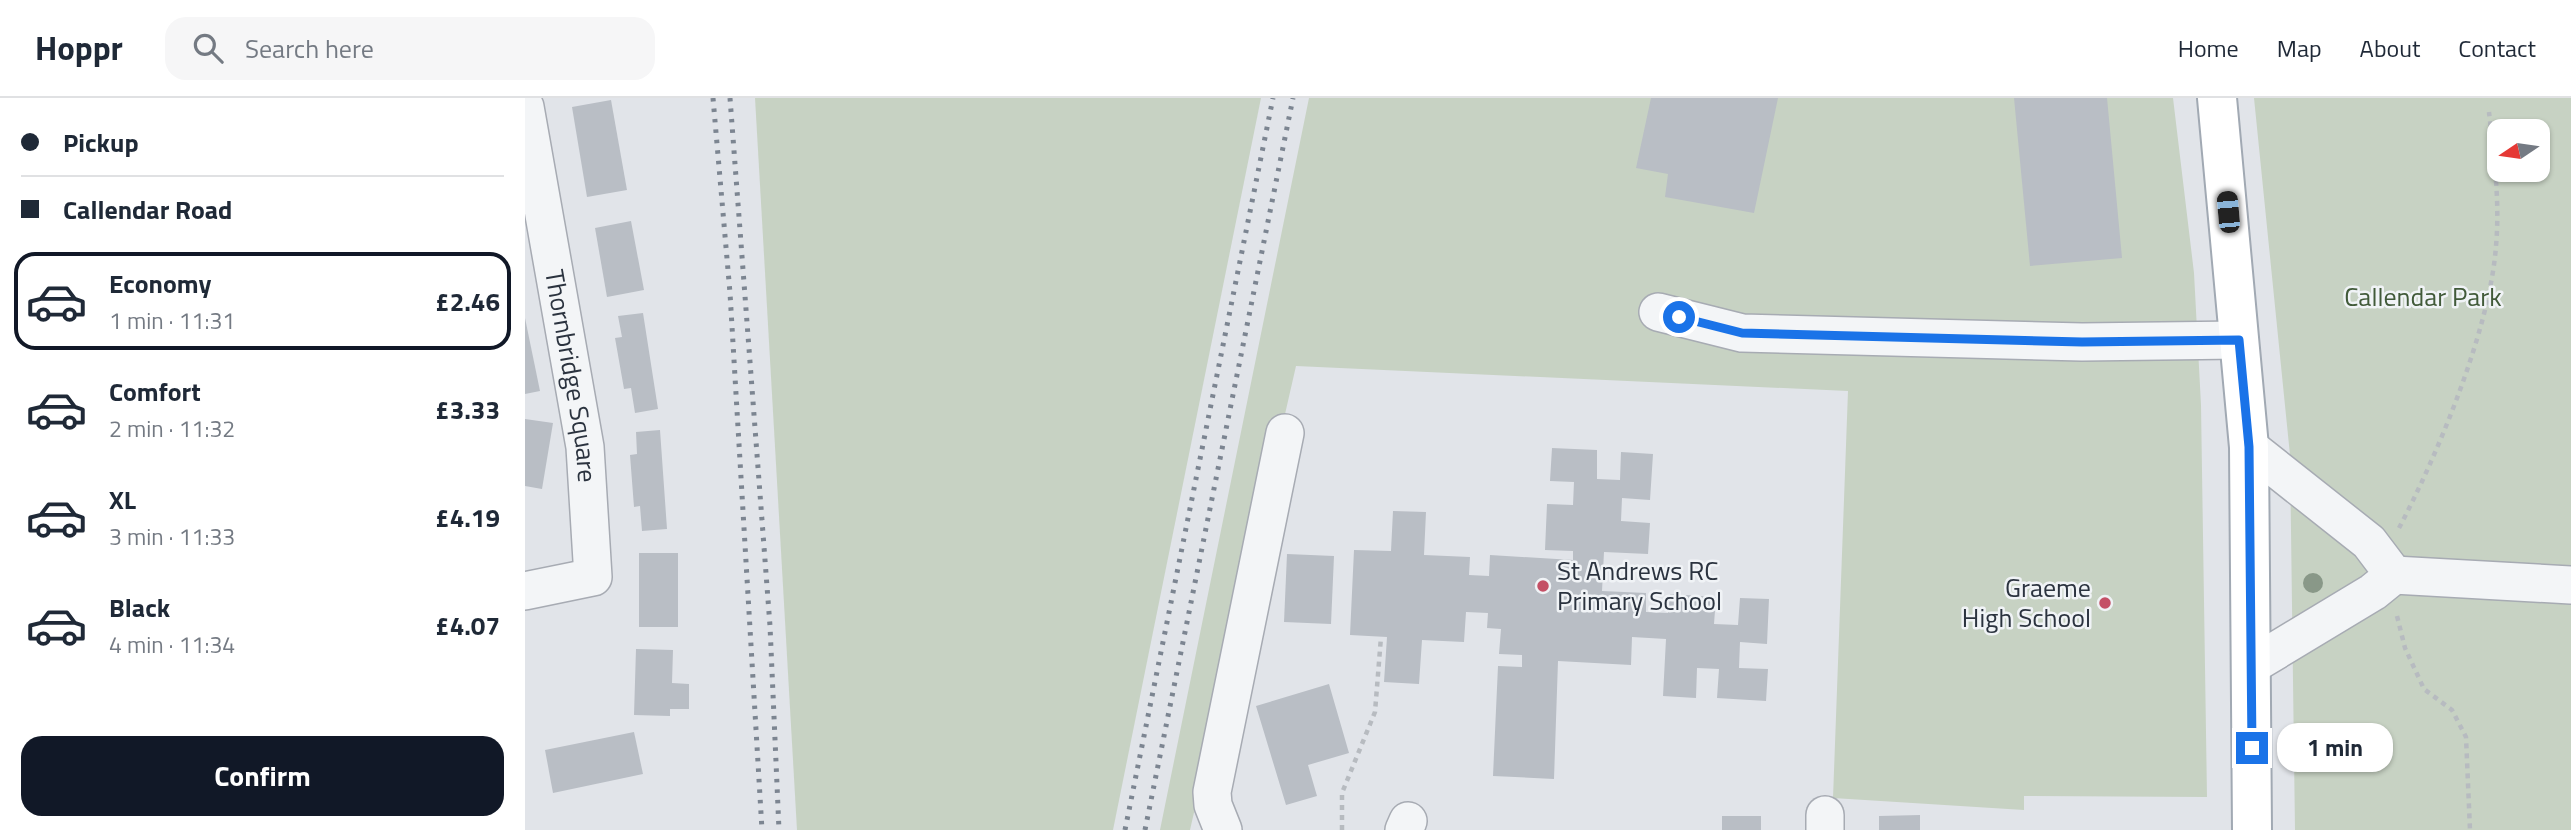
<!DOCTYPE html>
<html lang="en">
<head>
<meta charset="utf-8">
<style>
	:root { --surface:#fff; --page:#f6f6f7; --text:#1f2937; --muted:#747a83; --line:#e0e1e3; --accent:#111827 }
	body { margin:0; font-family:"Titillium Web",sans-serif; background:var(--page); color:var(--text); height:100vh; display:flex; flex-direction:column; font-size:26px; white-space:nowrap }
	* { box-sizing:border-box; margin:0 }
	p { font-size:23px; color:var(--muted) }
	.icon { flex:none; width:38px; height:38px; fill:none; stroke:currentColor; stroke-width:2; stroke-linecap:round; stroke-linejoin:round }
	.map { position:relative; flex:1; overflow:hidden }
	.details { display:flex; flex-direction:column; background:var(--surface); width:525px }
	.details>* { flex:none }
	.banner { display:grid; align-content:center; height:154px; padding:0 21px; background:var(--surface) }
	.needle { width:46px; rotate:257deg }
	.tools { position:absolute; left:1962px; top:21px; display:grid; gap:14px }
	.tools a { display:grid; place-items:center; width:63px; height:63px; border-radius:14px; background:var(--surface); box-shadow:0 2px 5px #0004; font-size:35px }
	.end { position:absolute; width:32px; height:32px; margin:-16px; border:9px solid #1a73e8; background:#fff; box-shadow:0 0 0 4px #fff }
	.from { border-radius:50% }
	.bubble { position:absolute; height:49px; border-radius:21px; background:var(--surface); box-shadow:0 2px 5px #0004; font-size:23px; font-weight:700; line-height:49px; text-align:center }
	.car { position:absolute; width:21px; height:42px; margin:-21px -10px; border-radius:9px; box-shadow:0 0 5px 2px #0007; background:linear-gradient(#222 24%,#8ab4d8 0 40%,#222 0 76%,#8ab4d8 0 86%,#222 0) }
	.banner b { display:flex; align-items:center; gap:24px; height:66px; font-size:26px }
	.banner b+b { border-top:2px solid var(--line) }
	.banner i { width:18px; height:18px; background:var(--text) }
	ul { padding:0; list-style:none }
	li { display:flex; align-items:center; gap:21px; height:98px; margin:0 14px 10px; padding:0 7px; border:4px solid transparent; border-radius:21px }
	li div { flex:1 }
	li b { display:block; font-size:26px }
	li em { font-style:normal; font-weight:700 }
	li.active { border-color:var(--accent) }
	li>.icon { width:63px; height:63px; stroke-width:1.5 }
	.cta { display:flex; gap:14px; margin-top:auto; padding:14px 21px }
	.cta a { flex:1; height:80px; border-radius:21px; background:var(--accent); color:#fff; font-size:28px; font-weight:700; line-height:80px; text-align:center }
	header { display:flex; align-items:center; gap:42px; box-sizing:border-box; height:98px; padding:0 35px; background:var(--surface); border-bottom:2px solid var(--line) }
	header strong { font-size:33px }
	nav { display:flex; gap:38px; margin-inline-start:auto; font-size:24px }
	.search { width:490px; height:63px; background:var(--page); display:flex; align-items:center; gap:18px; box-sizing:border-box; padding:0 24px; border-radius:21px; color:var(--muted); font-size:26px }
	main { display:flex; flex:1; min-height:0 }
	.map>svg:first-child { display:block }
	.green { fill:#c7d2c3; fill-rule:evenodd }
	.building { fill:#b9bec5 }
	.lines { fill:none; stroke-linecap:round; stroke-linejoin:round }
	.minor-casing { stroke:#a7abb3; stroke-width:40 }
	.major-casing { stroke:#a1a9b3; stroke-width:42 }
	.path { stroke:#b7bbc0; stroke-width:4.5; stroke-dasharray:5 5; stroke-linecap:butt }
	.minor { stroke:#f3f5f7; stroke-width:37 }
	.major { stroke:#fff; stroke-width:38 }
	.rail { stroke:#7c8591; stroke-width:5; stroke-dasharray:3.5 7; stroke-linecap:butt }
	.tree { fill:#899888 }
	.route { stroke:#1a73e8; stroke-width:9 }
	.poi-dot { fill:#c45066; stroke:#f0f3f6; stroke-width:2.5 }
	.labels { text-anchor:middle; stroke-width:5; stroke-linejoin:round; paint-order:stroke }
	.park-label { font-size:26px; fill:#415a39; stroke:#f0f3f6 }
	.street-label { font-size:26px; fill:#2b333f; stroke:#f0f3f6 }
	.poi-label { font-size:26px; fill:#2b333f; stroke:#f0f3f6; text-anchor:start }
</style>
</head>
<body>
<header>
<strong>Hoppr</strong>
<div class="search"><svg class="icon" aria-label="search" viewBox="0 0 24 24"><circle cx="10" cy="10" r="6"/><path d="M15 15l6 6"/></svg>Search here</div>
<nav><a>Home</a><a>Map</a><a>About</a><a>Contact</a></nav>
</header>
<main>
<section class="details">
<div class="banner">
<b><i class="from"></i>Pickup</b>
<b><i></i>Callendar Road</b>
</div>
<ul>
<li class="active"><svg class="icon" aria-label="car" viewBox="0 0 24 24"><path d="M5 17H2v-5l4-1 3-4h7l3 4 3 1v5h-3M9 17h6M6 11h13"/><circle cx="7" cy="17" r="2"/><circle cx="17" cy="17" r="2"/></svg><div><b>Economy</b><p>1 min · 11:31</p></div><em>£2.46</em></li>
<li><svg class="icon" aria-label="car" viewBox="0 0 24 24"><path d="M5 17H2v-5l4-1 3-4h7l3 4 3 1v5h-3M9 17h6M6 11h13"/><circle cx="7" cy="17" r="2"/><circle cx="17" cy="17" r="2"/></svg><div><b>Comfort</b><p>2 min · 11:32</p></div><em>£3.33</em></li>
<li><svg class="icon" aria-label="car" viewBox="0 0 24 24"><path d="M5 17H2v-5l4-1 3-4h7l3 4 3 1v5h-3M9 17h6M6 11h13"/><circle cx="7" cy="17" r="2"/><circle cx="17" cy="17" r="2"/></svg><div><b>XL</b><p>3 min · 11:33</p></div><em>£4.19</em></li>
<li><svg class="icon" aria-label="car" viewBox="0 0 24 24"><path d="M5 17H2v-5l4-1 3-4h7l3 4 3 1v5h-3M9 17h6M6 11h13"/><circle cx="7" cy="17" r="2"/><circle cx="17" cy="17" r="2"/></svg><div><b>Black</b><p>4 min · 11:34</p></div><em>£4.07</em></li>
</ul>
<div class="cta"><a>Confirm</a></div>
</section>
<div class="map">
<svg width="2046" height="732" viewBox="0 0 2046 732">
	<rect width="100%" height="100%" fill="#e1e4e9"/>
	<!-- green -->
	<g class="green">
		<polygon points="230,0 736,0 588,732 272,732"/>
		<polygon points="784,0 1648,0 1669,175 1676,307 1682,699 1499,698 1499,712 1308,700 1323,293 771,268 665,732 635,732"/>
		<path d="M1729,0H2046V732H1770L1765,357ZM1974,33H2012V72H1974Z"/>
	</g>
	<!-- building -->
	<g class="building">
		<polygon points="1126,0 1253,0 1229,115 1140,99 1143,76 1111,70"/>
		<polygon points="1489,0 1582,0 1597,160 1505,168"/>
		<polygon points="86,2 102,92 62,99 47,9"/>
		<polygon points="106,123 119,192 82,199 70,130"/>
		<polygon points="118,215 133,311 110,315 106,290 99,291 90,240 97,239 93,218"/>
		<polygon points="0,220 15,293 0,296"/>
		<polygon points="0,321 28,325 17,391 0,388"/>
		<polygon points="135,332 142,431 117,433 115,408 109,409 105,357 112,356 111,334"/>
		<polygon points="1027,350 1072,352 1072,381 1095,382 1096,354 1128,356 1125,402 1097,400 1096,423 1125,425 1123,456 1079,454 1077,493 1121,495 1121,514 1143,515 1145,496 1191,499 1189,526 1213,527 1215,500 1244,501 1242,546 1215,544 1214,570 1243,571 1241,603 1192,600 1194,571 1172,570 1171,600 1138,598 1141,541 1107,539 1106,567 1033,563 1029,681 968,678 973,568 997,569 997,557 974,556 976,531 962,530 963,515 941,514 939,544 897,542 894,586 859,584 862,539 825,537 829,452 866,453 868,413 901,414 899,457 945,459 944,477 964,478 965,457 1048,462 1048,453 1020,452 1022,406 1048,407 1049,384 1025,383"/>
		<rect x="114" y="455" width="39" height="74"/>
		<polygon points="762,456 809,458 806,526 759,524"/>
		<polygon points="111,551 148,552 147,585 164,586 164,611 145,611 145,618 109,617"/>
		<polygon points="804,586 824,655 783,667 792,698 761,707 731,608"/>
		<polygon points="109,634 118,676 28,695 20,652"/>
		<polygon points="1395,717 1395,732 1354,732 1354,718"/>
		<rect x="1197" y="718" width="39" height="14"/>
	</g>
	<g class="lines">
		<!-- minor casing -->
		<g class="minor-casing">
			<g id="minor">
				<path id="s1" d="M0,9L60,349L68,479L0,493"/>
				<polyline points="1133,214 1217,235 1557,244 1714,242"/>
				<polyline points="1724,349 1844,444 1869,477 1848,494 1727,567"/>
				<polyline points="1869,477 2046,487"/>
				<polyline points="698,732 688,707 687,694 760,335"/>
				<polyline points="879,732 883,723"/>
				<polyline points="1300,732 1300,717"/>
			</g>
		</g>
		<!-- major casing -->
		<g class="major-casing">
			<polyline id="major" points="1692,0 1724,349 1727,732"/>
		</g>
		<!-- path -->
		<g class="path">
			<path d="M1874,430C1913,356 1965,231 1971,148C1975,104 1969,58 1964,14"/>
			<polyline points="1872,518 1880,550 1899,591 1927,612 1941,639 1945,732"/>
			<polyline points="817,732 817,695 850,614 856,539"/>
		</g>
		<!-- minor -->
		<use href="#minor" class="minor"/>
		<!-- major -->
		<use href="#major" class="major"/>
		<!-- rail -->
		<g class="rail">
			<polyline points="188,0 205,195 237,732"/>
			<polyline points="205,0 245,528 254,732"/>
			<polyline points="600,732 748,0"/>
			<polyline points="620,732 768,0"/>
		</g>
	</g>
	<!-- trees -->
	<circle class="tree" cx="1788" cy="485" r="10"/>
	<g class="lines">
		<!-- route -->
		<polyline class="route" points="1154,219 1217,235 1557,244 1714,242 1724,349 1727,650"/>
	</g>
	<!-- markers -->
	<g class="poi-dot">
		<circle cx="1018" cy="488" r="7"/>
		<circle cx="1580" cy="505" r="7"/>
	</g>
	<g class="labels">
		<!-- park labels -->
		<g class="park-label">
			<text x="1898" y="208">Callendar Park</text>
		</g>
		<!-- street labels -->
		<g class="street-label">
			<text dy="9" stroke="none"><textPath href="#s1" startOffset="273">Thornbridge Square</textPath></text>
		</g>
		<!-- poi labels -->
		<g class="poi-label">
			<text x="1032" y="482">St Andrews RC<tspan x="1032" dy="30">Primary School</tspan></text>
			<text x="1566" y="499" text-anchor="end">Graeme<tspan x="1566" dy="30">High School</tspan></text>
		</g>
	</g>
</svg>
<div class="tools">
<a><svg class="needle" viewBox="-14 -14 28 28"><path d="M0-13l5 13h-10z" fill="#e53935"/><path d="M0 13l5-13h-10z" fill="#747a83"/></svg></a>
</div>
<i class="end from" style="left:1154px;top:219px"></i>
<i class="end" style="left:1727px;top:650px"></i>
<div class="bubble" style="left:1752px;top:625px;width:116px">1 min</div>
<i class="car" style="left:1703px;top:114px;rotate:355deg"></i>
</div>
</main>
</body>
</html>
